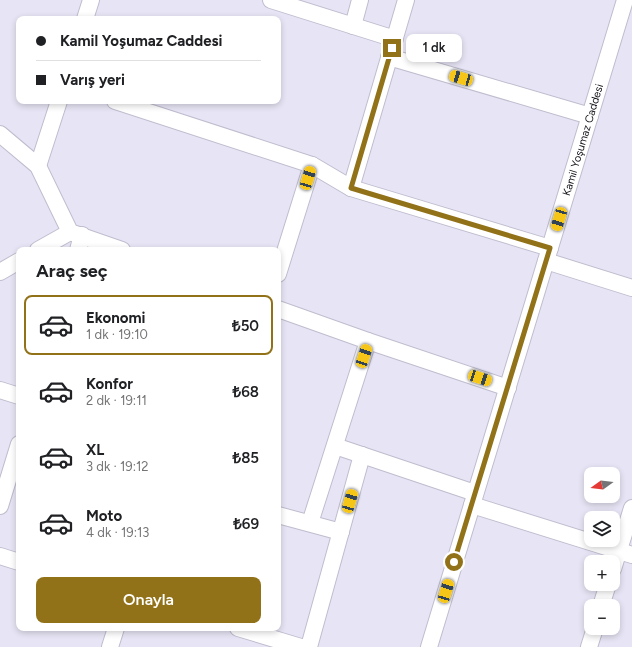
<!DOCTYPE html>
<html lang="tr">
<head>
<meta charset="utf-8">
<style>
	:root { --surface:#fff; --page:#f2f2f2; --text:#202124; --muted:#757577; --line:#e0e0e0; --accent:#927218 }
	body { margin:0; font-family:Figtree,sans-serif; background:var(--page); color:var(--text); height:100vh; display:flex; flex-direction:column; font-size:15px; white-space:nowrap }
	* { box-sizing:border-box; margin:0 }
	p { font-size:13px; color:var(--muted) }
	.icon { flex:none; width:22px; height:22px; fill:none; stroke:currentColor; stroke-width:2; stroke-linecap:round; stroke-linejoin:round }
	.map { position:relative; flex:1; overflow:hidden }
	.panel { position:absolute; left:16px; top:247px; width:265px; height:384px; display:flex; flex-direction:column; background:var(--surface); border-radius:8px; box-shadow:0 2px 6px #0003 }
	.panel>* { flex:none }
	.guide { position:absolute; left:16px; top:16px; width:265px; height:88px; border-radius:8px; box-shadow:0 2px 6px #0003; display:grid; align-content:center; height:88px; padding:0 20px; background:var(--surface) }
	.needle { width:26px; rotate:255deg }
	.tools { position:absolute; left:584px; top:467px; display:grid; gap:8px }
	.tools a { display:grid; place-items:center; width:36px; height:36px; border-radius:8px; background:var(--surface); box-shadow:0 2px 6px #0003; font-size:20px }
	.end { position:absolute; width:18px; height:18px; margin:-9px; border:5px solid #927218; background:#fff; box-shadow:0 0 0 2px #fff }
	.from { border-radius:50% }
	.bubble { position:absolute; height:28px; border-radius:8px; background:var(--surface); box-shadow:0 2px 6px #0003; font-size:13px; font-weight:600; line-height:28px; text-align:center }
	.car { position:absolute; width:12px; height:24px; margin:-12px -6px; border-radius:5px; box-shadow:0 0 3px 1px #0007; background:linear-gradient(#f5c518 24%,#345 0 40%,#f5c518 0 76%,#345 0 86%,#f5c518 0) }
	.guide b { display:flex; align-items:center; gap:14px; height:38px; font-size:15px }
	.guide b+b { border-top:1px solid var(--line) }
	.guide i { width:10px; height:10px; background:var(--text) }
	ul { padding:0; list-style:none }
	li { display:flex; align-items:center; gap:12px; height:60px; margin:0 8px 6px; padding:0 12px; border:2px solid transparent; border-radius:8px }
	li div { flex:1 }
	li b { display:block; font-size:15px }
	li em { font-style:normal; font-weight:600 }
	li.active { border-color:var(--accent) }
	li>.icon { width:36px; height:36px; stroke-width:1.5 }
	h2 { padding:0 20px; font-size:18px; line-height:48px }
	.cta { display:flex; gap:8px; margin-top:auto; padding:8px 20px }
	.cta a { flex:1; height:46px; border-radius:8px; background:var(--accent); color:#fff; font-size:16px; font-weight:600; line-height:46px; text-align:center }
	.map>svg:first-child { display:block }
	.lines { fill:none; stroke-linecap:round; stroke-linejoin:round }
	.street-casing { stroke:#bfbdce; stroke-width:18 }
	.street { stroke:#fff; stroke-width:16 }
	.route { stroke:#927218; stroke-width:5 }
	.labels { text-anchor:middle; stroke-width:4; stroke-linejoin:round; paint-order:stroke }
	.street-label { font-size:11px; fill:#15141a; stroke:#fff }
</style>
</head>
<body>
<div class="map">
<svg width="632" height="647" viewBox="0 0 632 647">
	<rect width="100%" height="100%" fill="#e7e5f5"/>
	<g class="lines">
		<!-- street casing -->
		<g class="street-casing">
			<g id="street">
				<polyline points="271,0 395,39"/>
				<polyline points="85,19 91,0"/>
				<polyline points="353,26 360,0"/>
				<polyline points="389,57 590,116"/>
				<polyline points="115,101 312,165 351,188 550,248"/>
				<polyline points="0,134 38,166 70,232 122,250"/>
				<polyline points="38,166 59,101"/>
				<polyline points="351,188 406,0"/>
				<polyline points="38,250 70,232"/>
				<polyline points="78,250 82,235"/>
				<polyline points="546,261 632,288"/>
				<polyline points="0,272 19,261"/>
				<polyline points="278,274 312,165"/>
				<polyline points="278,309 368,341 508,388"/>
				<polyline points="0,390 19,396"/>
				<polyline points="335,446 475,493"/>
				<polyline points="472,505 632,555"/>
				<polyline points="0,506 19,444"/>
				<polyline points="278,515 341,532"/>
				<polyline points="310,523 368,341"/>
				<polyline points="0,556 19,562"/>
				<polyline points="613,569 632,508"/>
				<polyline points="601,606 608,584"/>
				<polyline points="238,628 301,647"/>
				<polyline points="110,647 116,628"/>
				<polyline points="309,647 362,455"/>
				<path id="s1" d="M429,647L625,0"/>
				<polyline points="589,647 595,628"/>
			</g>
		</g>
		<!-- street -->
		<use href="#street" class="street"/>
	</g>
	<g class="lines">
		<!-- route -->
		<polyline class="route" points="392,48 351,188 550,248 454,562"/>
	</g>
	<g class="labels">
		<!-- street labels -->
		<g class="street-label">
			<text dy="4" stroke="none"><textPath href="#s1" startOffset="530">Kamil Yoşumaz Caddesi</textPath></text>
		</g>
	</g>
</svg>
<div class="tools">
<a><svg class="needle" viewBox="-14 -14 28 28"><path d="M0-13l5 13h-10z" fill="#e53935"/><path d="M0 13l5-13h-10z" fill="#757577"/></svg></a>
<a><svg class="icon" aria-label="layers" viewBox="0 0 24 24"><path d="M12 4l9 5-9 5-9-5zM3 14l9 5 9-5"/></svg></a>
<a>+</a>
<a>−</a>
</div>
<i class="end from" style="left:454px;top:562px"></i>
<i class="end" style="left:392px;top:48px"></i>
<div class="bubble" style="left:406px;top:34px;width:56px">1 dk</div>
<i class="car" style="left:461px;top:78px;rotate:286deg"></i>
<i class="car" style="left:308px;top:178px;rotate:17deg"></i>
<i class="car" style="left:559px;top:219px;rotate:197deg"></i>
<i class="car" style="left:364px;top:356px;rotate:18deg"></i>
<i class="car" style="left:480px;top:378px;rotate:108deg"></i>
<i class="car" style="left:350px;top:501px;rotate:16deg"></i>
<i class="car" style="left:446px;top:591px;rotate:17deg"></i>
<div class="guide">
<b><i class="from"></i>Kamil Yoşumaz Caddesi</b>
<b><i></i>Varış yeri</b>
</div>
<section class="panel">
<h2>Araç seç</h2>
<ul>
<li class="active"><svg class="icon" aria-label="car" viewBox="0 0 24 24"><path d="M5 17H2v-5l4-1 3-4h7l3 4 3 1v5h-3M9 17h6M6 11h13"/><circle cx="7" cy="17" r="2"/><circle cx="17" cy="17" r="2"/></svg><div><b>Ekonomi</b><p>1 dk · 19:10</p></div><em>₺50</em></li>
<li><svg class="icon" aria-label="car" viewBox="0 0 24 24"><path d="M5 17H2v-5l4-1 3-4h7l3 4 3 1v5h-3M9 17h6M6 11h13"/><circle cx="7" cy="17" r="2"/><circle cx="17" cy="17" r="2"/></svg><div><b>Konfor</b><p>2 dk · 19:11</p></div><em>₺68</em></li>
<li><svg class="icon" aria-label="car" viewBox="0 0 24 24"><path d="M5 17H2v-5l4-1 3-4h7l3 4 3 1v5h-3M9 17h6M6 11h13"/><circle cx="7" cy="17" r="2"/><circle cx="17" cy="17" r="2"/></svg><div><b>XL</b><p>3 dk · 19:12</p></div><em>₺85</em></li>
<li><svg class="icon" aria-label="car" viewBox="0 0 24 24"><path d="M5 17H2v-5l4-1 3-4h7l3 4 3 1v5h-3M9 17h6M6 11h13"/><circle cx="7" cy="17" r="2"/><circle cx="17" cy="17" r="2"/></svg><div><b>Moto</b><p>4 dk · 19:13</p></div><em>₺69</em></li>
</ul>
<div class="cta"><a>Onayla</a></div>
</section>
</div>
</body>
</html>
